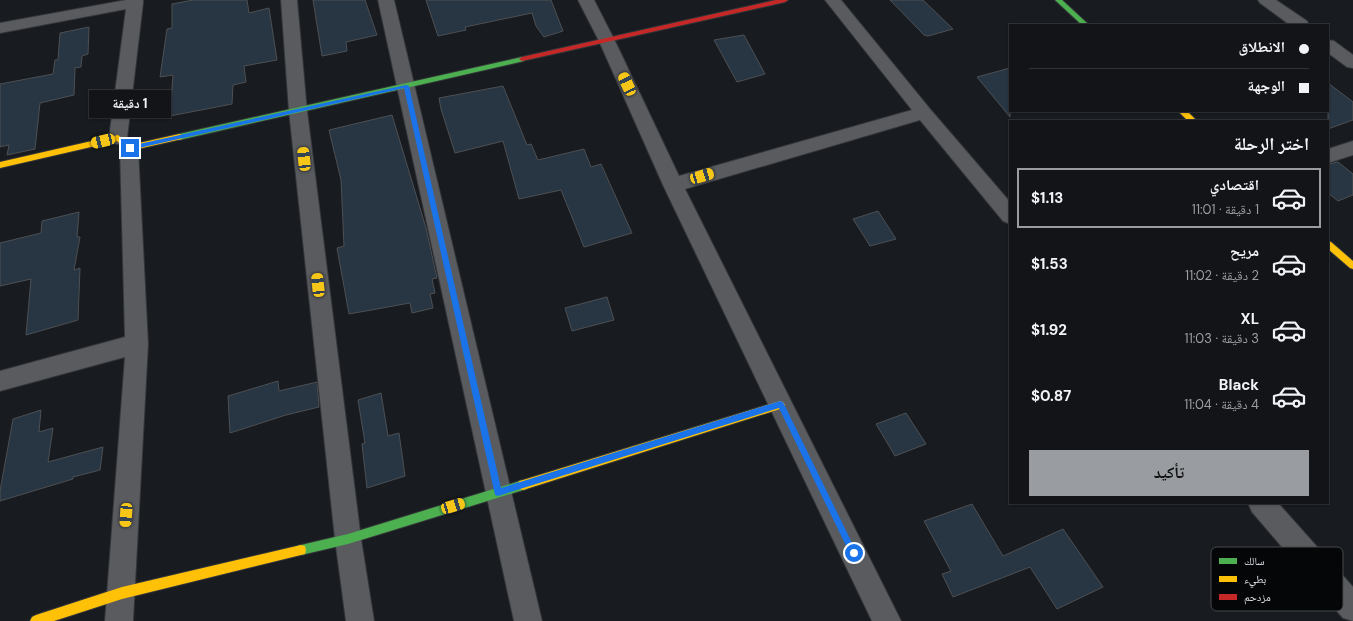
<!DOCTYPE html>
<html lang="ar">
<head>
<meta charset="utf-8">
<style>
	:root { --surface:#121417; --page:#1b1d20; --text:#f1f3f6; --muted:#9c9ea1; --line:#313336; --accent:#999da2 }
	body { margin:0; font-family:"DM Sans","Noto Naskh Arabic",sans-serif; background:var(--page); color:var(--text); direction:rtl; height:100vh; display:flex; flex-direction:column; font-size:15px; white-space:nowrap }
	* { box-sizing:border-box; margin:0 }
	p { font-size:13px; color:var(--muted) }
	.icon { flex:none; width:22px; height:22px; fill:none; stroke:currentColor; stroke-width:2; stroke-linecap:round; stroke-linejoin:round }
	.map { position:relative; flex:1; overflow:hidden; direction:ltr }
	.side { position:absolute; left:1009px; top:120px; width:320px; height:384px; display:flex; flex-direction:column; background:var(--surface); border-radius:0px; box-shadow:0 1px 3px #0004,0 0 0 1px var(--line); direction:rtl }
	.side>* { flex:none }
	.hud { position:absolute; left:1009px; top:24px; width:320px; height:88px; border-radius:0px; box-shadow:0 1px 3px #0004,0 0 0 1px var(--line); direction:rtl; display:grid; align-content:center; height:88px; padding:0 20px; background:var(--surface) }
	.end { position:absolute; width:18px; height:18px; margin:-9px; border:5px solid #1a73e8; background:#fff; box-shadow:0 0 0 2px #fff }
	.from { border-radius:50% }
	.bubble { position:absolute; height:28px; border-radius:0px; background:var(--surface); box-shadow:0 1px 3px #0004,0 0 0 1px var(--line); font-size:13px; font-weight:700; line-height:28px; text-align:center; direction:rtl }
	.car { position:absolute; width:12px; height:24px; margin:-12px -6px; border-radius:5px; box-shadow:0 0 3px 1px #0007; background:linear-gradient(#f5c518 24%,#345 0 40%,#f5c518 0 76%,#345 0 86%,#f5c518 0) }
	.hud b { display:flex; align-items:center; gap:14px; height:38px; font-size:15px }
	.hud b+b { border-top:1px solid var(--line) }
	.hud i { width:10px; height:10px; background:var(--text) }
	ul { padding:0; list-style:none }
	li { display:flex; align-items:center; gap:12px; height:60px; margin:0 8px 6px; padding:0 12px; border:2px solid transparent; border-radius:0px }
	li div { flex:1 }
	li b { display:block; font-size:15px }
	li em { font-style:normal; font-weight:700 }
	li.active { border-color:var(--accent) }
	li>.icon { width:36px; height:36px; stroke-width:1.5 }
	h2 { padding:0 20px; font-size:18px; line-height:48px }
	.cta { display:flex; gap:8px; margin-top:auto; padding:8px 20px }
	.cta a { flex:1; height:46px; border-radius:0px; background:var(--accent); color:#111; font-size:16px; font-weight:700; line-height:46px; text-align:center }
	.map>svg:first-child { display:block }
	.building { fill:#283543; stroke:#4d5053 }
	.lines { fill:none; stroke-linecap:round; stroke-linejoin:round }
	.street-casing { stroke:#343639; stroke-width:2 }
	.fast-casing { stroke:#343639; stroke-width:2 }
	.slow-casing { stroke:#343639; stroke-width:2 }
	.jam-casing { stroke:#343639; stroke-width:2 }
	.street { fill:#595b5e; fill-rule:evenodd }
	.fast { fill:#4caf50; fill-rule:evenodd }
	.slow { fill:#ffc107; fill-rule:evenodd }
	.jam { fill:#c62828; fill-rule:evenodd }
	.route { fill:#1a73e8 }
	.key { fill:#040608; stroke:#46484b; stroke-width:1 }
	.key-label { font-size:11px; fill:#dfe3e8 }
</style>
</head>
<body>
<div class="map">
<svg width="1353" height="621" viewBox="0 0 1353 621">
	<rect width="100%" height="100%" fill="#181b1f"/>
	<!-- building -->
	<g class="building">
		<polygon points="193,0 247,0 249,13 269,8 277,60 244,66 246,82 233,85 232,104 170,116 173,75 160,77 167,29 172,28 172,4"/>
		<polygon points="313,0 365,0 377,35 346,42 347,51 322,56"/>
		<polygon points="426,0 551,0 563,31 544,37 536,26 532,13 465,27 466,30 438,36"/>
		<polygon points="890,0 923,0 953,29 928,36 924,35"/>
		<polygon points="89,27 88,54 82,56 81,67 75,68 74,95 40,103 35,149 7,155 9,145 0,147 0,84 53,74 55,60 58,60 60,33"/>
		<polygon points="744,35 765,74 737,82 714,40"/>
		<polygon points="1010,68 1010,117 977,77"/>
		<polygon points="1328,83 1353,102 1353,120 1328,129"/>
		<polygon points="503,86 527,145 531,144 538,160 584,149 591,167 601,164 632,233 584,247 561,190 519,199 503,141 455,153 441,109 439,98"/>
		<polygon points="392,115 426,228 437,278 432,279 435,293 430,294 433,308 412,313 410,303 349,314 337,248 344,246 341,180 329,130"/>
		<polygon points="1338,162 1353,174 1353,195 1338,201 1328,193 1328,164"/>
		<polygon points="878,211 896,239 870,246 853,219"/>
		<polygon points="79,212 77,237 80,237 74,270 80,268 78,320 26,335 31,279 0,286 0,243 41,233 42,221"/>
		<polygon points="607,297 614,320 572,331 565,308"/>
		<polygon points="278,381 279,391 317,382 319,407 286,415 230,433 228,396"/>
		<polygon points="381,393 388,436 399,433 405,476 367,488 362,444 365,443 358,400"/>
		<polygon points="41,410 39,432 53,428 48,462 103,447 100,470 73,477 73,479 0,501 0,491 13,419"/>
		<polygon points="906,413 926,444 895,456 876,424"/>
		<polygon points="972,504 1003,556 1063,529 1103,587 1057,609 1030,567 953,597 942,574 951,571 924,521"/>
	</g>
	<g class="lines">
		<!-- street casing -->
		<g class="street-casing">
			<g id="street">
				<polygon points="126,0 143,0 143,3 127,138 125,143 118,144 111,143 109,138 126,9 0,33 0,23"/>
				<polygon points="281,0 297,0 307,111 361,539 374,621 346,621 335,539 289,111"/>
				<polygon points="378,0 394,0 542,621 514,621"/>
				<polygon points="578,0 594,0 615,41 679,176 912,110 825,0 841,0 930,109 1010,202 1010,224 1003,221 920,120 685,189 901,621 872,621 663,185 599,41"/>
				<polygon points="1258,0 1276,0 1307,21 1309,25 1290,25 1260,3"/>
				<polygon points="1328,40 1334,41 1353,55 1353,68 1347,67 1328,53"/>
				<polygon points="129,141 136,143 138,148 148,344 133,621 105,621 125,357 0,391 0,371 125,337 120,148 122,143"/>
				<polygon points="1353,141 1353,155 1328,163 1328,149"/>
				<polygon points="1248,503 1278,503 1353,587 1353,621 1343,618 1252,512"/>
			</g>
		</g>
		<!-- fast casing -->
		<g class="fast-casing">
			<g id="fast">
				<polygon points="1055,0 1062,0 1089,25 1082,25"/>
				<polygon points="522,57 524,57 524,61 179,140 175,137 179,134"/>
				<polygon points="523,480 527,481 528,485 527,489 523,490 348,544 301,555 297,554 296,550 297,546 301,545 348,534"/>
			</g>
		</g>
		<!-- slow casing -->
		<g class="slow-casing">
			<g id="slow">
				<polygon points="1178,111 1187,111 1197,121 1188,121"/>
				<polygon points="179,134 182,135 182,139 129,151 117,141 0,168 0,162 118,135 130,145"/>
				<polygon points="1328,241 1331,242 1353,261 1353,269 1350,268 1328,249"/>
				<polygon points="780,401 783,402 785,405 783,408 780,409 523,490 519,489 518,485 519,481 523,480"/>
				<polygon points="301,545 305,546 306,550 305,554 301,555 122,599 54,621 30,621 32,617 36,615 122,587"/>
			</g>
		</g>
		<!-- jam casing -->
		<g class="jam-casing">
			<polygon id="jam" points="776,0 788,0 785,2 522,61 519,59 522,57"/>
		</g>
		<!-- street -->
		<use href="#street" class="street"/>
		<!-- fast -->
		<use href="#fast" class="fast"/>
		<!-- slow -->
		<use href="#slow" class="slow"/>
		<!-- jam -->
		<use href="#jam" class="jam"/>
	</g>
	<!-- route -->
	<polygon class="route" points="406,85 409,86 501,488 780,401 783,402 856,551 856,556 851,556 779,408 498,496 495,495 404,88 130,150 127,148 130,146"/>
	<!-- legend -->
	<rect x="1211" y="547" width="132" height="64" rx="6" class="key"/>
	<rect x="1219" y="558" width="18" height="6" fill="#4caf50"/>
	<rect x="1219" y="576" width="18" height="6" fill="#ffc107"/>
	<rect x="1219" y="594" width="18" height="6" fill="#c62828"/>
	<g class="key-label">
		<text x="1244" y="565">سالك</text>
		<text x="1244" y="583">بطيء</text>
		<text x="1244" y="601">مزدحم</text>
	</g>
</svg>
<i class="end from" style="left:854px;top:553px"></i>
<i class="end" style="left:130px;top:148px"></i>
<div class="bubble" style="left:89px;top:90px;width:82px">1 دقيقة</div>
<i class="car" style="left:627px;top:84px;rotate:335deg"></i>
<i class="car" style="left:103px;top:141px;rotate:257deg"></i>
<i class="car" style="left:304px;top:159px;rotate:354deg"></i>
<i class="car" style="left:702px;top:176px;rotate:74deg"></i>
<i class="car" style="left:318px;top:285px;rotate:354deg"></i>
<i class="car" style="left:453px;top:506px;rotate:73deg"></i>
<i class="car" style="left:126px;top:515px;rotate:184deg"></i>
<div class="hud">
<b><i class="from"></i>الانطلاق</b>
<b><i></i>الوجهة</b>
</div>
<section class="side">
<h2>اختر الرحلة</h2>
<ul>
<li class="active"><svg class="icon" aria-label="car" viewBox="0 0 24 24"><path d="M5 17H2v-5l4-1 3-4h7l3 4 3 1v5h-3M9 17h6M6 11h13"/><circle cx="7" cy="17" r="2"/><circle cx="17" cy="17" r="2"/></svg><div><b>اقتصادي</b><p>1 دقيقة · 11:01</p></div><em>$1.13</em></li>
<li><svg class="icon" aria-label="car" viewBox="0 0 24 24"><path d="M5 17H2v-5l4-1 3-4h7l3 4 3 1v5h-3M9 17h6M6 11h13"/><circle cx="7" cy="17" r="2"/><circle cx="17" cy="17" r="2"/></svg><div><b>مريح</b><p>2 دقيقة · 11:02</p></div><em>$1.53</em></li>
<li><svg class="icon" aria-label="car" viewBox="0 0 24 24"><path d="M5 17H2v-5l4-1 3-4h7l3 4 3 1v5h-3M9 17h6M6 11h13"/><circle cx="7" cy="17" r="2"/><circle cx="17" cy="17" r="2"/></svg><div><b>XL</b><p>3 دقيقة · 11:03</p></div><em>$1.92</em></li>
<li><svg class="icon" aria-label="car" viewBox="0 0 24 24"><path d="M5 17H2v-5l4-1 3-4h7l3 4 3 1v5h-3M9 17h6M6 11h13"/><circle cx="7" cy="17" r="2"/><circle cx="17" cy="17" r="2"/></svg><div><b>Black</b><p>4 دقيقة · 11:04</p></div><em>$0.87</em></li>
</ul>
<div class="cta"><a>تأكيد</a></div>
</section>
</div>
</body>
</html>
